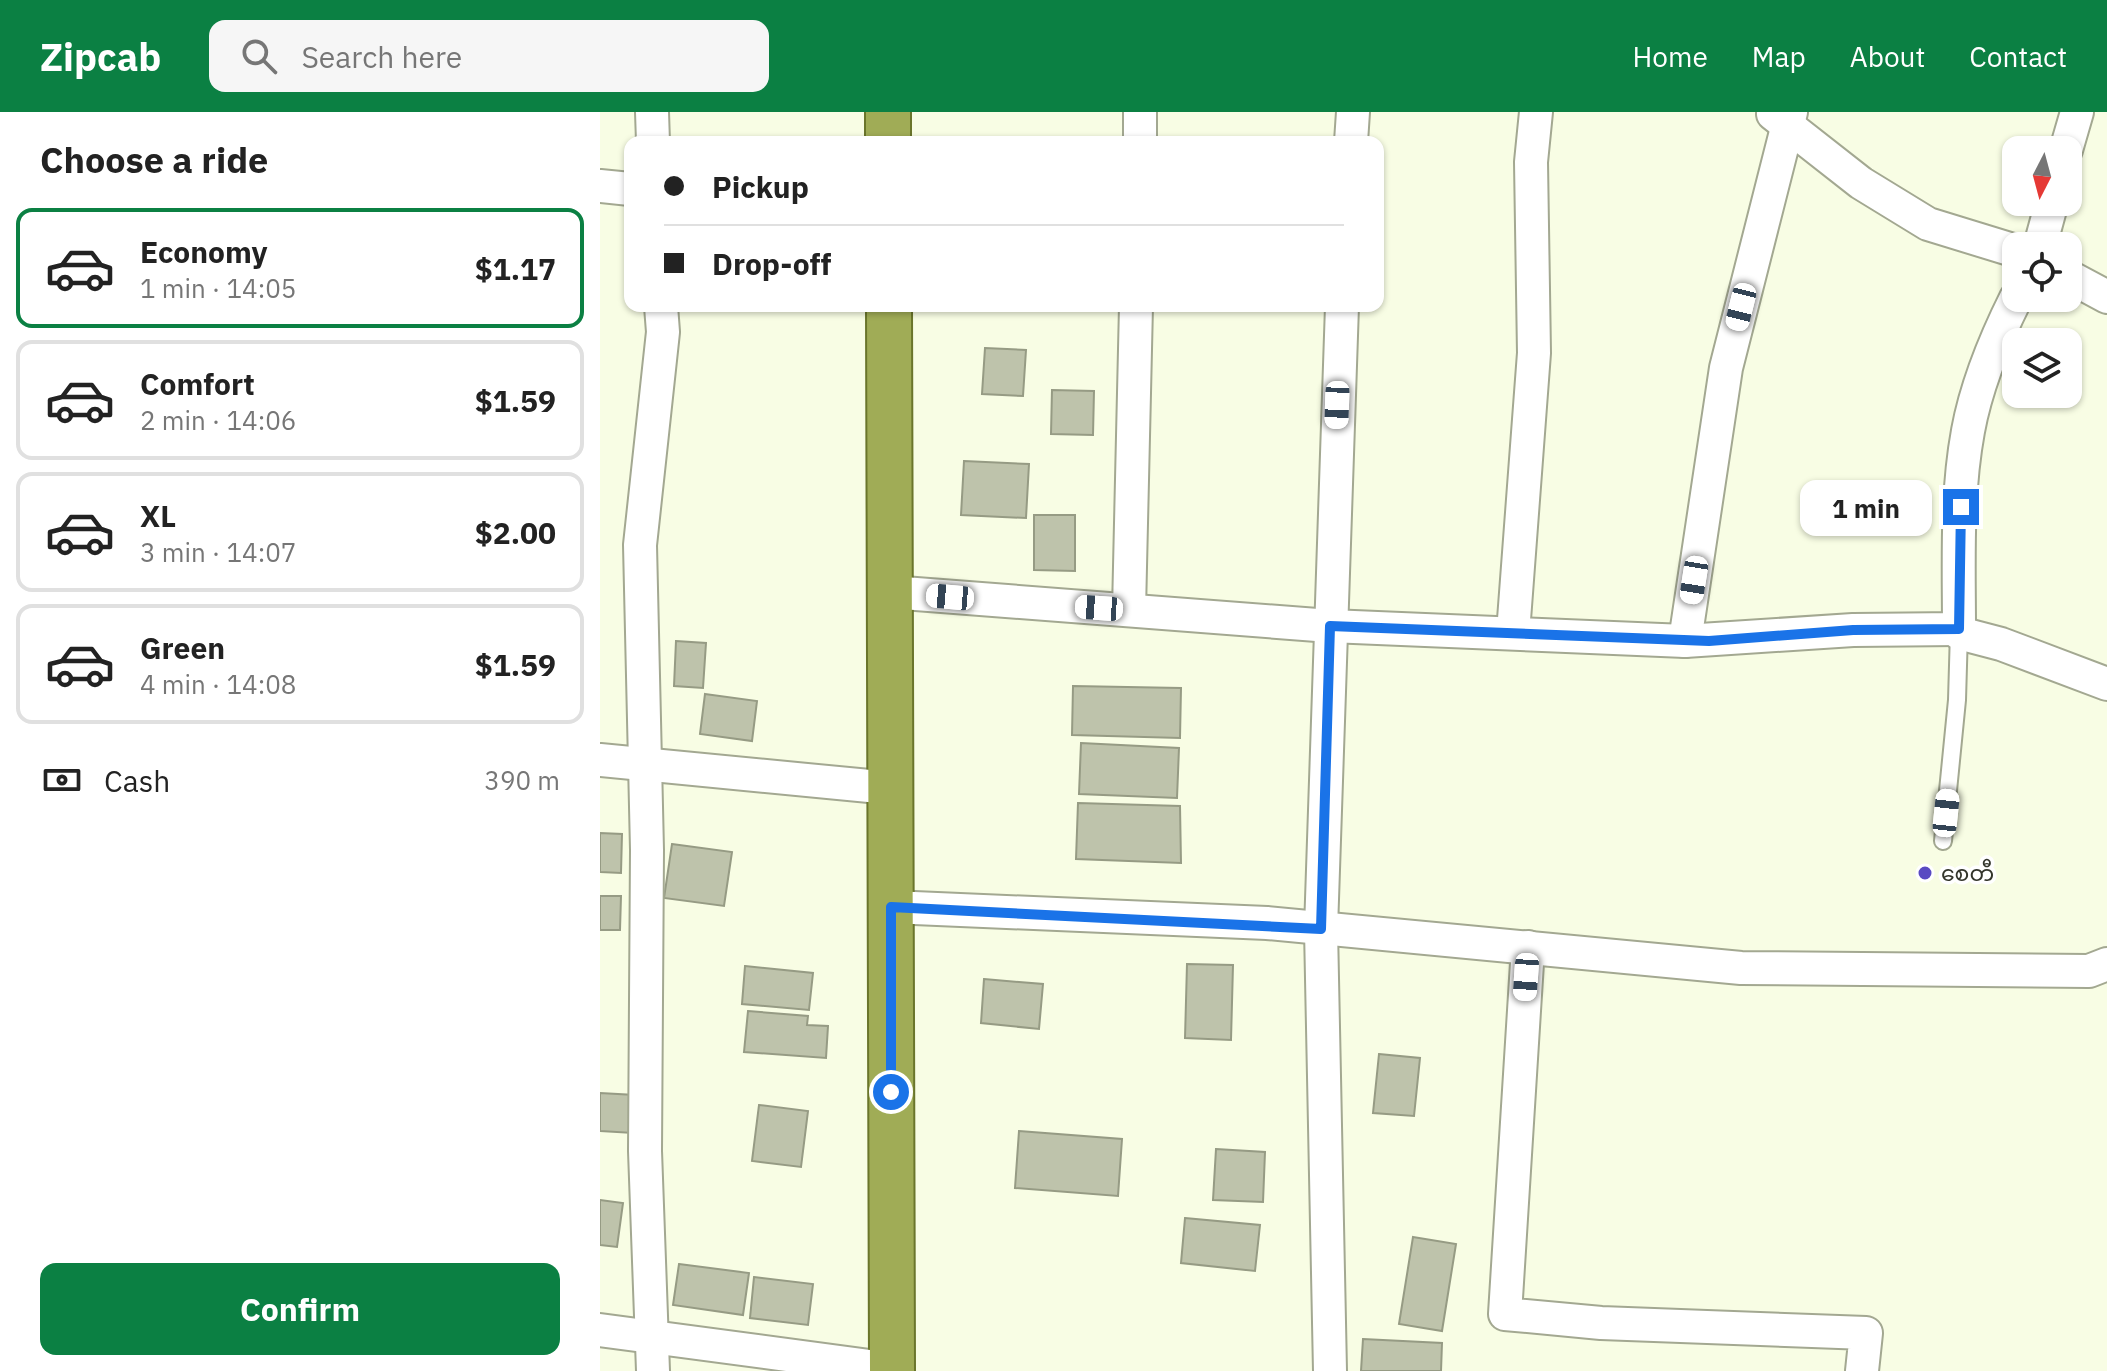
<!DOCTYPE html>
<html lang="en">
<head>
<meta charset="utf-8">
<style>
	:root { --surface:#fff; --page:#f6f6f6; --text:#222; --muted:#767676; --line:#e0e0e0; --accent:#0b8043 }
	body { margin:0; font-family:"IBM Plex Sans","Noto Sans Myanmar",sans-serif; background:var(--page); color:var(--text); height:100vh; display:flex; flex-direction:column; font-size:30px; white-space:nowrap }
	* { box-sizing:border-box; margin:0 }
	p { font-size:26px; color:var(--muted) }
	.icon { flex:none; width:44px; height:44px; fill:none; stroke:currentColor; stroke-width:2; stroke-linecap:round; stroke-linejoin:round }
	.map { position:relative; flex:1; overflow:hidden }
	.drawer { display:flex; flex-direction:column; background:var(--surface); width:600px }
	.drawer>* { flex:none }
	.guide { position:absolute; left:24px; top:24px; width:760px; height:176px; border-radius:16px; box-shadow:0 2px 6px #0004; display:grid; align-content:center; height:176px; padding:0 40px; background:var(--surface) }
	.needle { width:52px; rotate:186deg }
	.tools { position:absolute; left:1402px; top:24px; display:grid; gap:16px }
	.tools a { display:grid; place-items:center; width:80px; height:80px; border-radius:16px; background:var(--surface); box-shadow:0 2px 6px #0004; font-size:40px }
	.end { position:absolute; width:36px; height:36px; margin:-18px; border:10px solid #1a73e8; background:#fff; box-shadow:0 0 0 4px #fff }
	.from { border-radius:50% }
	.bubble { position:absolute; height:56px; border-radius:16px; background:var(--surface); box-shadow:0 2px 6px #0004; font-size:26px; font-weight:700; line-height:56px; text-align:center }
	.car { position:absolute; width:24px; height:48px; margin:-24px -12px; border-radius:10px; box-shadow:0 0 6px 2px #0007; background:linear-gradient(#fff 24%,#345 0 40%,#fff 0 76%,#345 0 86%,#fff 0) }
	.guide b { display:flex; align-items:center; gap:28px; height:76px; font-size:30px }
	.guide b+b { border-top:2px solid var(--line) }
	.guide i { width:20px; height:20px; background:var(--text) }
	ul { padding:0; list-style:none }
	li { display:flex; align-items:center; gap:24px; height:120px; margin:0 16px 12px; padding:0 24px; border:4px solid var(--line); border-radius:16px }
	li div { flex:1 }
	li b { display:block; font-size:30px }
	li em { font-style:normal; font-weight:700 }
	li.selected { border-color:var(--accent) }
	li>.icon { width:72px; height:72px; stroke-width:1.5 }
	h2 { padding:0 40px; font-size:36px; line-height:96px }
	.pay { display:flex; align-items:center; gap:20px; height:88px; padding:0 40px; font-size:30px }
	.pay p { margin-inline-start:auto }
	.primary-button { display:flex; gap:16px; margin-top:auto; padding:16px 40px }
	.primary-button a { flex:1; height:92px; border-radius:16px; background:var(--accent); color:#fff; font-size:32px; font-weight:700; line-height:92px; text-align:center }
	header { display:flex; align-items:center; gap:48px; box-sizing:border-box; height:112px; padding:0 40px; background:var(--accent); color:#fff }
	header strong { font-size:38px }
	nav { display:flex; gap:44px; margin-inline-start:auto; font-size:28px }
	.search { width:560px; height:72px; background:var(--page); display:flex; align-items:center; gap:20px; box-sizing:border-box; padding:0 28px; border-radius:16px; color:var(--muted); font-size:30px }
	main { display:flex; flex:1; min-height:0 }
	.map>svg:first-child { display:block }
	.building { fill:#bec3ab; stroke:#969b84; stroke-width:2 }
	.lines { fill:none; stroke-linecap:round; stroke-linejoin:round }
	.service-casing { stroke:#a3a891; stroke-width:20 }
	.minor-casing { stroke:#a3a891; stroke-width:36 }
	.trunk-casing { stroke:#6a752b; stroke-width:48 }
	.service { stroke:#fff; stroke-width:16 }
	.minor { stroke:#fff; stroke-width:32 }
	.trunk { stroke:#a0ac56; stroke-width:44 }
	.route { stroke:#1a73e8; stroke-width:10 }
	.poi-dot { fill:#594ac2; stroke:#fff; stroke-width:3 }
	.labels { text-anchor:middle; stroke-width:7; stroke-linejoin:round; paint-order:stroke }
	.poi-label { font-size:22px; fill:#33352b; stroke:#fff; text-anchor:start }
</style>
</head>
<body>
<header>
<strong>Zipcab</strong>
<div class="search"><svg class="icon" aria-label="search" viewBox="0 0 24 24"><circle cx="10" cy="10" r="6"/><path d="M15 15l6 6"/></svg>Search here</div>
<nav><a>Home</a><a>Map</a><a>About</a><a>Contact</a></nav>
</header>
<main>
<section class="drawer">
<h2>Choose a ride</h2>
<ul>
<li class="selected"><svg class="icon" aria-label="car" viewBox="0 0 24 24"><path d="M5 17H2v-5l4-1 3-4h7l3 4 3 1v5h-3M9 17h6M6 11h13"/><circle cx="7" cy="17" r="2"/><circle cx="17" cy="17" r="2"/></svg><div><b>Economy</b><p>1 min · 14:05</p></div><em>$1.17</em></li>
<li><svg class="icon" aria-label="car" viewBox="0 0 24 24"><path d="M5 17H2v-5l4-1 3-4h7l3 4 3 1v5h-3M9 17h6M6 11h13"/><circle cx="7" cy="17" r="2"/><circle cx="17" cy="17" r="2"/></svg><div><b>Comfort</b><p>2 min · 14:06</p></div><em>$1.59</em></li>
<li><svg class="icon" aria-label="car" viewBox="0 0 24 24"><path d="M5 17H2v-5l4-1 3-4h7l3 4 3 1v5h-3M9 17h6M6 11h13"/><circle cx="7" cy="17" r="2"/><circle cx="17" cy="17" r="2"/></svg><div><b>XL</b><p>3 min · 14:07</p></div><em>$2.00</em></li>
<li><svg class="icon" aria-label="car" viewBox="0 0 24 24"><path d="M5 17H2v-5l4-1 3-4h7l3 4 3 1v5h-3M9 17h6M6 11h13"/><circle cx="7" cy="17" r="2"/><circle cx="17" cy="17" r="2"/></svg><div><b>Green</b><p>4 min · 14:08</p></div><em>$1.59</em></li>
</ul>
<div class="pay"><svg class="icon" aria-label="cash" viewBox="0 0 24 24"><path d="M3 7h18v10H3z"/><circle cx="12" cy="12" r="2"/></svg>Cash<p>390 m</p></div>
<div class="primary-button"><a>Confirm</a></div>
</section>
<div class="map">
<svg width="1507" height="1259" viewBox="0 0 1507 1259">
	<rect width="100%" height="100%" fill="#f8fde4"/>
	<!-- building -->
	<g class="building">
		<polygon points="385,236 426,238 423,284 382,282"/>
		<polygon points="452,278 494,279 493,323 451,322"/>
		<polygon points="364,349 429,352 426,406 361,403"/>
		<polygon points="434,403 475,403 475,459 434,458"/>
		<polygon points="76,529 106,531 103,576 74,574"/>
		<polygon points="473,574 581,576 580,626 472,623"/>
		<polygon points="105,582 157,589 152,629 100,622"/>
		<polygon points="481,631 579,636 577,686 479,682"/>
		<polygon points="478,691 580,694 581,751 476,747"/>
		<polygon points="0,721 22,722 21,761 0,760"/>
		<polygon points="72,732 132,740 124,794 64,786"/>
		<polygon points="0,784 21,784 20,818 0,818"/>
		<polygon points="587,852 633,853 631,928 585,926"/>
		<polygon points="145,854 213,861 209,898 142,892"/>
		<polygon points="384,867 443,872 439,917 381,911"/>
		<polygon points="148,899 208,904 207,913 228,914 226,946 144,940"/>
		<polygon points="779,942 820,946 814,1004 773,1001"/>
		<polygon points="0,981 35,983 33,1021 0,1019"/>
		<polygon points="159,993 208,999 201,1055 152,1049"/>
		<polygon points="419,1019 522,1027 518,1084 415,1076"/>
		<polygon points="616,1037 665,1040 663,1090 613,1088"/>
		<polygon points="0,1088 23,1091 17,1135 0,1133"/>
		<polygon points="585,1106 660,1113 655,1159 581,1151"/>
		<polygon points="813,1125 856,1132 842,1219 799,1212"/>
		<polygon points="79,1152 149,1161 143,1203 73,1193"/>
		<polygon points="154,1165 213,1172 208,1213 150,1206"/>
		<polygon points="763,1227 842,1231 841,1259 761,1259"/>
	</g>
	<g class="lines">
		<!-- service casing -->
		<g class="service-casing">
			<polyline id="service" points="1343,729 1357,588 1359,519"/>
		</g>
		<!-- minor casing -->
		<g class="minor-casing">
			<g id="minor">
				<polyline points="52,0 53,30"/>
				<polyline points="1173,2 1261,71 1328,112 1416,139"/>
				<polyline points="540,30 540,0"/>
				<polyline points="751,30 753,0"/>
				<polyline points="1466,38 1477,0"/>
				<polyline points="0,74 30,77"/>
				<polyline points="1440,134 1452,90"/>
				<polyline points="1468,164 1507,185"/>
				<path d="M290,480L730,514L1085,529L1253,518L1359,517C1359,452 1356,384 1368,319C1376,275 1396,226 1416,186"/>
				<polyline points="529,498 536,194"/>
				<polyline points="913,521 934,241 931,50 936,0"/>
				<polyline points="1359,521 1401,532 1507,572"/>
				<polyline points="1085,529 1126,256 1191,0"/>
				<polyline points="0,648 290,676"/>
				<polyline points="291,795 667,811 1141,856 1489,859 1507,852"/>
				<polyline points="928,835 905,1202 1001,1211 1266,1221 1262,1259"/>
				<polyline points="0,1218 292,1257"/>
				<polyline points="53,1259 45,1039 47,738 40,433 63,220 61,194"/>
				<polyline points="730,1259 721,817 742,194"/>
			</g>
		</g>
		<!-- trunk casing -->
		<g class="trunk-casing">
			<g id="trunk">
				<polyline points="288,0 288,30"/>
				<polyline points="289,194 292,1259"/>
			</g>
		</g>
		<!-- service -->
		<use href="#service" class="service"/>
		<!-- minor -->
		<use href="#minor" class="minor"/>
		<!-- trunk -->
		<use href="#trunk" class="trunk"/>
	</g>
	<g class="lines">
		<!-- route -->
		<polyline class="route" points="291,980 291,795 721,817 730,514 1109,529 1253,518 1359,517 1361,395"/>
	</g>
	<!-- markers -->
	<circle class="poi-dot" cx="1325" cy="761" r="8"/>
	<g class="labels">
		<!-- poi labels -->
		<g class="poi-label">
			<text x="1341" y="769">စေတီ</text>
		</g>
	</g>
</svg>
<div class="tools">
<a><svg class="needle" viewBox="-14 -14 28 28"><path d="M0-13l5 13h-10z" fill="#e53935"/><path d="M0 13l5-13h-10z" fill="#767676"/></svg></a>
<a><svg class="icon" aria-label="locate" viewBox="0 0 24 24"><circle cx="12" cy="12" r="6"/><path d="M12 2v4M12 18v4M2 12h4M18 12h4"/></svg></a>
<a><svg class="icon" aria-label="layers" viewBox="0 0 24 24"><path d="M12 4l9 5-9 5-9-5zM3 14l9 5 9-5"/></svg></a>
</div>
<i class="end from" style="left:291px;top:980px"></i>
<i class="end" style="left:1361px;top:395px"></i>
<div class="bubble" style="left:1200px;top:368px;width:132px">1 min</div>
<i class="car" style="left:1141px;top:195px;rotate:194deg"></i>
<i class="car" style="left:737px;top:293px;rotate:182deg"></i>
<i class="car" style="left:1094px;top:468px;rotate:189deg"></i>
<i class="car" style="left:350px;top:485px;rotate:275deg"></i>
<i class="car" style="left:499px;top:496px;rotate:274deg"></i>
<i class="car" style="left:1346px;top:701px;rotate:6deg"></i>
<i class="car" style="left:926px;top:865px;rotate:184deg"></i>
<div class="guide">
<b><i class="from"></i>Pickup</b>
<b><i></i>Drop-off</b>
</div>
</div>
</main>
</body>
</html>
